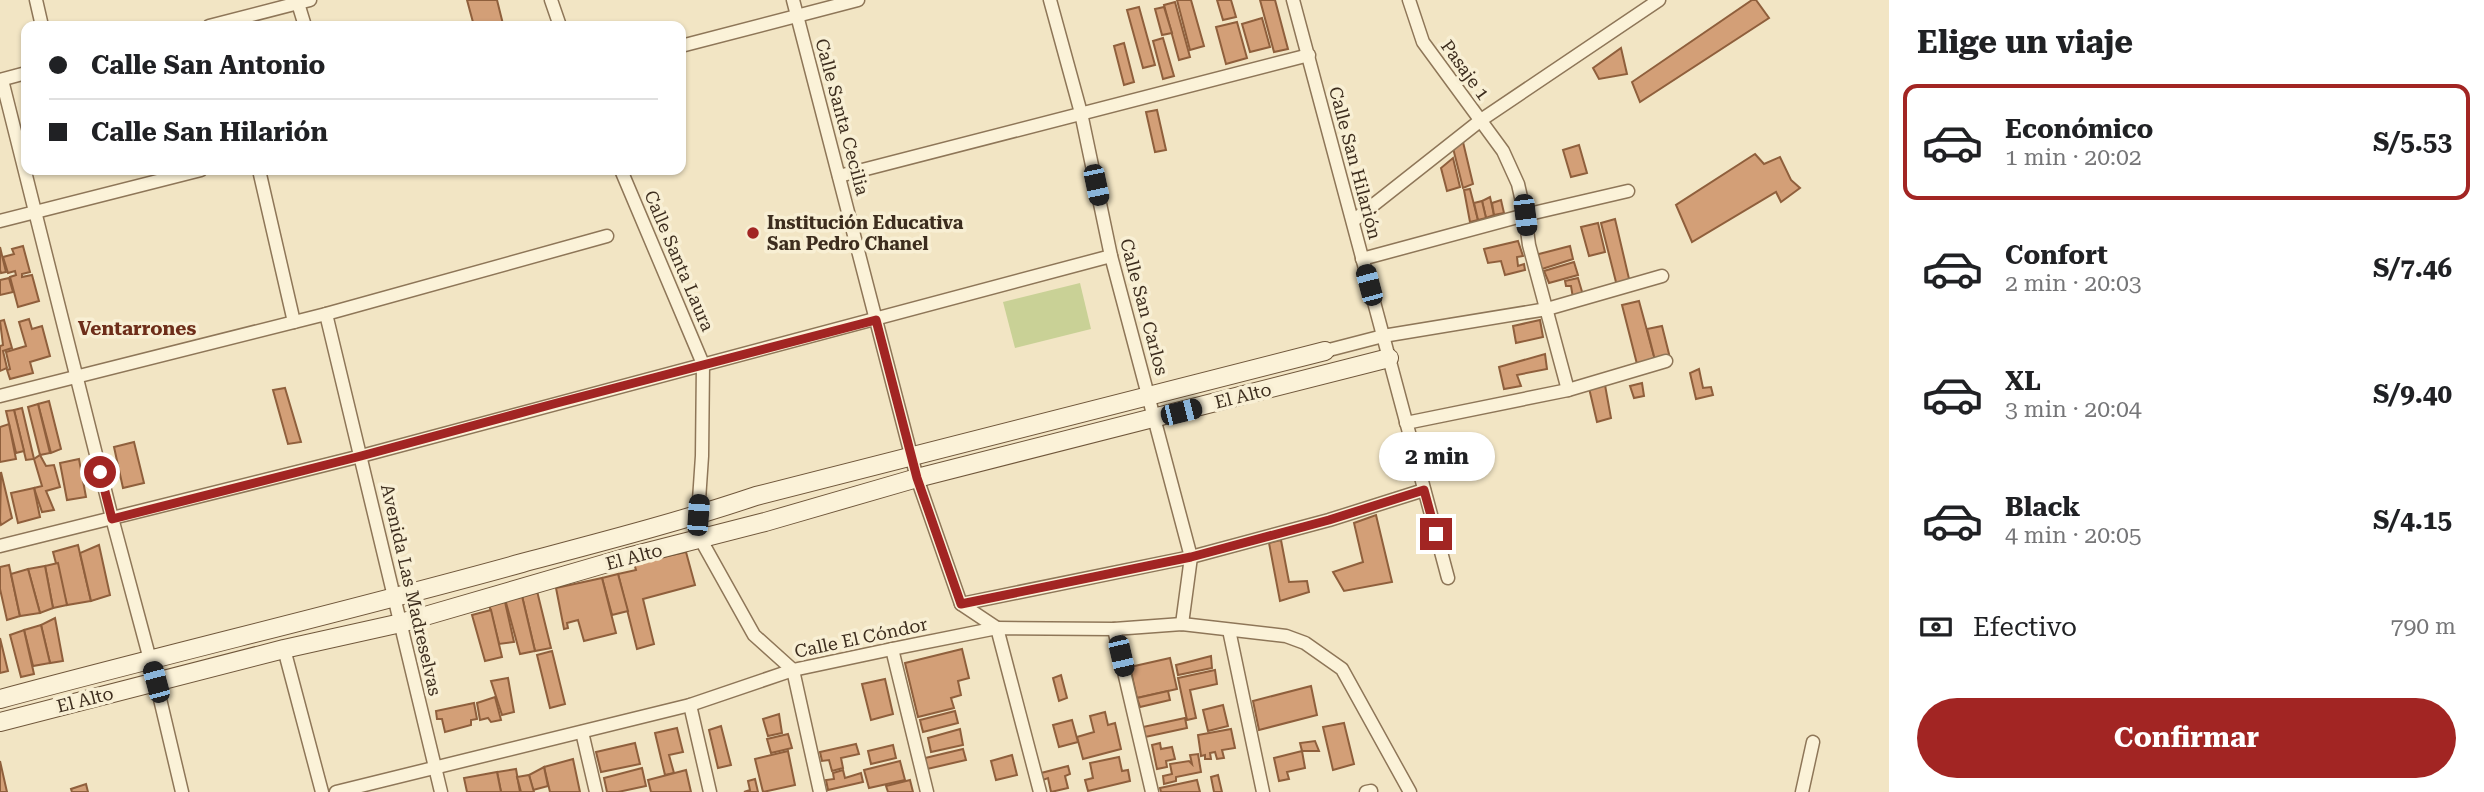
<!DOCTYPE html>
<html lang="es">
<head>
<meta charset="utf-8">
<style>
	:root { --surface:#fff; --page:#f2f2f2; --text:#202124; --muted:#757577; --line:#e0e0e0; --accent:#a22523 }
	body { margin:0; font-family:"Roboto Serif",serif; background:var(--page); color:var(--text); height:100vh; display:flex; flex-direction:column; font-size:26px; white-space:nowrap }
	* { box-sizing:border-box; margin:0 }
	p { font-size:23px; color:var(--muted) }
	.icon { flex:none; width:38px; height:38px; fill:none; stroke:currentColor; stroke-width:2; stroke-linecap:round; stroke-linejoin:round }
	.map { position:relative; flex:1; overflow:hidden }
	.drawer { display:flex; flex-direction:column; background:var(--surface); width:595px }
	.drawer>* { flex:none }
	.banner { position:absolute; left:21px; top:21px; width:665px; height:154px; border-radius:14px; box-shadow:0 2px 5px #0004; display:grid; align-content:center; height:154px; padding:0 28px; background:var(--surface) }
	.end { position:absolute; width:32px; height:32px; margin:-16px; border:9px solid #a22523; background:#fff; box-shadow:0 0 0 4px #fff }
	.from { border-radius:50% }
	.bubble { position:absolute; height:49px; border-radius:24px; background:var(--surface); box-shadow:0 2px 5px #0004; font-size:23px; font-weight:700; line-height:49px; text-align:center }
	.car { position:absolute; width:21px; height:42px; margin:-21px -10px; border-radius:9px; box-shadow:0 0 5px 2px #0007; background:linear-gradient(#222 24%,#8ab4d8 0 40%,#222 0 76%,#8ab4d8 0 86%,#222 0) }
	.banner b { display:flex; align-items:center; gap:24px; height:66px; font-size:26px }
	.banner b+b { border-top:2px solid var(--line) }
	.banner i { width:18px; height:18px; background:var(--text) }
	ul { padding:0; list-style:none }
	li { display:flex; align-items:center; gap:21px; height:116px; margin:0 14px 10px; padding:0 14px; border:4px solid transparent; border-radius:14px }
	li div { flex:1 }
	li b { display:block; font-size:26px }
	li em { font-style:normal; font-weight:700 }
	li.active { border-color:var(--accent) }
	li>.icon { width:63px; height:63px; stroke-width:1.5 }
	h2 { padding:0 28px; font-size:32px; line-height:84px }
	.pay { display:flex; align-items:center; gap:18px; height:77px; padding:0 28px; font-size:26px }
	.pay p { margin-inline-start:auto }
	.primary-button { display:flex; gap:14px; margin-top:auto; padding:14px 28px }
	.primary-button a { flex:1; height:80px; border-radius:42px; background:var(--accent); color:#fff; font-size:28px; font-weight:700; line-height:80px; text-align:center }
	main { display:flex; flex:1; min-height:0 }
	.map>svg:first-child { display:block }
	.green { fill:#c9d196 }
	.building { fill:#d39f77; stroke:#8f5f3c; stroke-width:2 }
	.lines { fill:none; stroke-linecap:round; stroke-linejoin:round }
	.street-casing { stroke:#8e7658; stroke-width:15 }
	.secondary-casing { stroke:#70573b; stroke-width:20 }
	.street { stroke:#fbf2d8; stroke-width:12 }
	.secondary { stroke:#fbf2d8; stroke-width:18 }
	.route { stroke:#a22523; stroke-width:9 }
	.poi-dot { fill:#a22523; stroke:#f8efd4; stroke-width:2.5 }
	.labels { text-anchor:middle; stroke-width:7; stroke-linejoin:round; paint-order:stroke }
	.street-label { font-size:18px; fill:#3d2d1e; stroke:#f8efd4 }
	.poi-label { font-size:18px; font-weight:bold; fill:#3d2d1e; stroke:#f8efd4; text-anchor:start }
	.neighbourhood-label { font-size:19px; font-weight:bold; fill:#6d2d19; stroke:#f8efd4 }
</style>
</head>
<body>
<main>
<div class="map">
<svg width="1889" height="792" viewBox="0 0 1889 792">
	<rect width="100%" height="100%" fill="#f2e5c4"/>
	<!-- green -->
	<polygon class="green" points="1080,283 1091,329 1015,348 1003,302"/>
	<!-- building -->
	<g class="building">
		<polygon points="467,0 497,0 503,24 474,26"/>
		<polygon points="1177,0 1191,0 1204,46 1190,50"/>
		<polygon points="1217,0 1231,0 1236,17 1223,20"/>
		<polygon points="1260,0 1275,0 1288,49 1274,52"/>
		<polygon points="1752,0 1756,0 1769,18 1640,102 1632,82"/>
		<polygon points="1175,2 1190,57 1179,60 1164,5"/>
		<polygon points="1139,7 1155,65 1143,68 1127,10"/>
		<polygon points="1164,7 1172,33 1162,35 1155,9"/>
		<polygon points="1262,18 1270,47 1250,52 1242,24"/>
		<polygon points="1237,22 1247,58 1226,64 1216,27"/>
		<polygon points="1163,38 1174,76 1163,79 1153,41"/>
		<polygon points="1124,43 1134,82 1124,85 1114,46"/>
		<polygon points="1621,48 1627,74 1599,79 1593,68"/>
		<polygon points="1157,110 1166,150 1155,152 1146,112"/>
		<polygon points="1463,142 1473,184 1463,188 1453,148"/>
		<polygon points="1579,145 1587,173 1571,177 1563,150"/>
		<polygon points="1755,154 1764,164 1780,157 1791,180 1800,188 1781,202 1776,192 1692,242 1676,205"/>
		<polygon points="1453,158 1460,187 1447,191 1441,168"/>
		<polygon points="1470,189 1478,220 1470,222 1464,190"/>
		<polygon points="1490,197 1494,215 1486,218 1482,201"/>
		<polygon points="1501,200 1504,213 1494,215 1492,203"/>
		<polygon points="1482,201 1486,218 1478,220 1474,203"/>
		<polygon points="1615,219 1630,283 1617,286 1601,223"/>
		<polygon points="1598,223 1605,252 1589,256 1581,227"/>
		<polygon points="1518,241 1523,256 1517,257 1518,266 1524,264 1525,270 1505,275 1501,261 1488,263 1484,249"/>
		<polygon points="23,246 30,272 22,274 22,277 32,275 39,301 18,307 10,277 16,275 15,271 8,273 3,257 14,254 12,249"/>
		<polygon points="1570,246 1573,259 1539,270 1535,255"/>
		<polygon points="0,247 6,272 1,273 0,270"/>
		<polygon points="1574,262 1578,275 1549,283 1544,271"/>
		<polygon points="9,278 13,292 0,295 0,280"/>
		<polygon points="1578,278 1583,295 1573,298 1571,286 1566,286 1565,281"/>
		<polygon points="1639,301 1655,360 1638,368 1622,305"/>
		<polygon points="29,319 32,329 42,326 50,356 30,362 33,373 10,379 7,370 10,369 6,352 26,346 19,322"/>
		<polygon points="4,320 12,348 3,351 7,368 0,371 0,346 3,345 0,321"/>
		<polygon points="1540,320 1543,337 1516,343 1513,326"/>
		<polygon points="1662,326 1670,358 1655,360 1647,329"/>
		<polygon points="1545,354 1547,369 1517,375 1521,386 1504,389 1499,367"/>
		<polygon points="1699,369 1703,388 1711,387 1713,395 1696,399 1690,373"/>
		<polygon points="1642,383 1644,396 1634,398 1630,386"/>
		<polygon points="1605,385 1611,418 1597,422 1589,388"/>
		<polygon points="285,388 301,442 288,444 273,390"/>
		<polygon points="49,401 61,449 51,453 38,404"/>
		<polygon points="38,404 50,453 40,455 28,407"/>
		<polygon points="22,408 34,459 26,460 14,410"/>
		<polygon points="14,410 24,451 16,453 6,411"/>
		<polygon points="9,424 16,459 0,462 0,427"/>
		<polygon points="134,442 144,483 123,488 114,447"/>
		<polygon points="40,455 46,466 54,465 60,487 46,491 54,510 42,512 34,488 42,486 34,459"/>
		<polygon points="79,459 86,497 67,500 60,463"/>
		<polygon points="1,472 12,518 1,525 0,521"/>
		<polygon points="34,488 40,517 18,523 11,493"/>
		<polygon points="1376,515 1392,582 1344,591 1333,572 1363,562 1354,523"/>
		<polygon points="1281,540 1289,582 1307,581 1309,592 1280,601 1269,543"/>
		<polygon points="78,545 91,601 67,605 53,552"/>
		<polygon points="99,545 110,595 91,601 80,553"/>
		<polygon points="686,552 695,585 643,599 654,644 637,649 618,574 636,570 634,563"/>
		<polygon points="58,563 67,605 53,608 45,566"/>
		<polygon points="9,565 20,616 7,620 0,589 0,567"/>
		<polygon points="45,566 53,608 40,613 28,569"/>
		<polygon points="28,569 40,613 20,616 11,574"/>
		<polygon points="618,574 628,611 612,615 602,578"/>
		<polygon points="602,578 616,633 584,641 578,620 567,623 568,628 564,629 556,588"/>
		<polygon points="537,591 551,648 535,651 522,596"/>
		<polygon points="522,596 535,651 520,654 505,599"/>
		<polygon points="505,602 514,642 499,644 489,604"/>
		<polygon points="491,610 502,657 485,661 472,615"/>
		<polygon points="55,618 63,661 50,663 41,625"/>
		<polygon points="41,625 50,663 33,666 24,630"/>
		<polygon points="24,630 34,674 21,677 10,635"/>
		<polygon points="0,638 8,671 0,673"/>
		<polygon points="962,649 969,678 958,681 961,695 951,698 954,708 918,717 905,663"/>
		<polygon points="552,651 565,704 550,708 537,655"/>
		<polygon points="1211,656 1212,668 1178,675 1176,665"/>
		<polygon points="1170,658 1177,689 1137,698 1130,667"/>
		<polygon points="1215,670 1217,684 1190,690 1196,718 1187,720 1178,678"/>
		<polygon points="1061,675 1067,698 1059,701 1053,678"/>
		<polygon points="508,678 514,712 502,715 491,681"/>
		<polygon points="885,679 893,714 871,720 862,684"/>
		<polygon points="1311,686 1317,715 1259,730 1253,701"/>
		<polygon points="1168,691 1170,700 1140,707 1137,698"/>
		<polygon points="495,697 501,720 491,722 488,718 480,720 477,703"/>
		<polygon points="474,703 477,719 471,720 471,725 445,732 442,719 437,719 436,711"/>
		<polygon points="1223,705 1228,726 1208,731 1203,710"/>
		<polygon points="955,711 958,723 923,732 920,720"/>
		<polygon points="1105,712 1108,725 1115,723 1121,749 1083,759 1077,737 1094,732 1090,716"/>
		<polygon points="779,714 782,733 768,736 763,719"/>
		<polygon points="1185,718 1187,728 1145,737 1143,727"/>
		<polygon points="1072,720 1078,742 1059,747 1053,725"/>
		<polygon points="1344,723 1354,764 1333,770 1323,727"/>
		<polygon points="721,726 731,765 718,768 709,730"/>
		<polygon points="677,728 683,752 669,755 674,773 665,775 655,733"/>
		<polygon points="960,729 963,745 931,752 928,738"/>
		<polygon points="1231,729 1235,748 1222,750 1224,758 1217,759 1215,752 1210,753 1211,759 1205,759 1205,755 1201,756 1198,735"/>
		<polygon points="788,734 792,748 771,753 767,739"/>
		<polygon points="1315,741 1319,751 1302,751 1300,743"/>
		<polygon points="635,743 640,764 601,772 596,752"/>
		<polygon points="1160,743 1161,749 1172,747 1175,759 1166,761 1167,767 1157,769 1152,745"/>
		<polygon points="856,744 859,754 841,758 843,768 832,771 829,760 822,761 820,752"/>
		<polygon points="893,745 896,758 871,764 868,751"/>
		<polygon points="963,749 966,760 927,769 925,758"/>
		<polygon points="788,751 795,785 763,792 755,759"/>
		<polygon points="1302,751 1305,768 1287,772 1289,779 1279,781 1274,758"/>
		<polygon points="1198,754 1201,772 1176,777 1176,781 1164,784 1163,776 1172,774 1170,764 1189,761 1192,764 1190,755"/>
		<polygon points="1012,755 1017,775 996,780 991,761"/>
		<polygon points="1119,757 1122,771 1128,770 1130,781 1088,791 1085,780 1093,778 1090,763"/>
		<polygon points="573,759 580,792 550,792 544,767"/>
		<polygon points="0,761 7,792 0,792"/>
		<polygon points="900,761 905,780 869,788 864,770"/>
		<polygon points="1068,766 1070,774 1065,776 1068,788 1051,792 1048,778 1043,780 1041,773"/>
		<polygon points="544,767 548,786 533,790 529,775"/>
		<polygon points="642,768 646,786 618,792 607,792 604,778"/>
		<polygon points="516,769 520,792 501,792 497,772"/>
		<polygon points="686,770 691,792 651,792 648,780"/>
		<polygon points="843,770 845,778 861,773 863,782 828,790 826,780 834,779 833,773"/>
		<polygon points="497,772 501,792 467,792 464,778"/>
		<polygon points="529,775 534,792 521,792 517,777"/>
		<polygon points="1218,775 1222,792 1214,792 1211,777"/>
		<polygon points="755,779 758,792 744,792 750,790 748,781"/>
		<polygon points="910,780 913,792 888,792 886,786"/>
		<polygon points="1197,780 1200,792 1161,792 1160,788"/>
		<polygon points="86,784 88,792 72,792 71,789"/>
	</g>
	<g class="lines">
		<!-- street casing -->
		<g class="street-casing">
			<g id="street">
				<polyline points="36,0 42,26"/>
				<polyline points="297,0 305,26"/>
				<polyline points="551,0 560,26"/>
				<polyline points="793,0 917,478 961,604 997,628 1040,792"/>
				<polyline points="1050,0 1081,113 1111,256 1191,557 1182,624"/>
				<polyline points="1293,0 1448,578"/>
				<polyline points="1409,0 1423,42 1503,151 1518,184 1525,215 1529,245 1568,390"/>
				<polyline points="209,26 310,0"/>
				<polyline points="681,46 858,0"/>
				<polyline points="0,80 26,73"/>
				<polyline points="2,80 112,518 156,682 182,792"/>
				<polyline points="259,170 294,322"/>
				<polyline points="621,170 703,364 702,456 698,515 701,540 754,635 793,670 820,792"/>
				<polyline points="839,176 1309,55"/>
				<polyline points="0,221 201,170"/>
				<polyline points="1353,221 1481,120 1659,0"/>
				<polyline points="1362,259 1525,215 1628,191"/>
				<polyline points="326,314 441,792"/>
				<polyline points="1325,351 1383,336 1547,309 1662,276"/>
				<polyline points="0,396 326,314 607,236"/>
				<polyline points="1406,423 1568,390 1666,361"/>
				<polyline points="0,546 361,456 1111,256"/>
				<polyline points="961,604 1191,557 1329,520 1424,490"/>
				<polyline points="1114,629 1152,792"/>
				<polyline points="1229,630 1263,792"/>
				<polyline points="284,649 322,792"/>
				<polyline points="892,649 927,792"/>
				<polyline points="690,705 710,792"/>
				<polyline points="582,732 596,792"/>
				<polyline points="336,792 690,705 793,670 892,649 997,628 1114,629 1182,624 1286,636 1305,643 1342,669 1410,792"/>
				<polyline points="1366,792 1371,791"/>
				<polyline points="1802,792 1813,742"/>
			</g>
		</g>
		<!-- secondary casing -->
		<g class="secondary-casing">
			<g id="secondary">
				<path d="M0,699C174,652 349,611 522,563C601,542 679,522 756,496L1325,351"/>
				<polyline points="0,722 284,649 401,623 628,557 765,522 917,478 1389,358"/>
			</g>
		</g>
		<!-- street -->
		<use href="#street" class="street"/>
		<!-- secondary -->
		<use href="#secondary" class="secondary"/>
	</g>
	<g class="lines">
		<!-- route -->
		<polyline class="route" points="100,472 112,519 361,456 557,403 876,320 917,478 961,604 1191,557 1329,520 1424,490 1436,534"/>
	</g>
	<!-- markers -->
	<circle class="poi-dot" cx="753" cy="233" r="7"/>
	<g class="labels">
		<!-- street labels -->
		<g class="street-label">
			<text transform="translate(1465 70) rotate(54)" y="6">Pasaje 1</text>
			<text transform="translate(842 117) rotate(75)" y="6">Calle Santa Cecilia</text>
			<text transform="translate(1355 163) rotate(75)" y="6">Calle San Hilarión</text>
			<text transform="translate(679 261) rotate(67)" y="6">Calle Santa Laura</text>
			<text transform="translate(1144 307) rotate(75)" y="6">Calle San Carlos</text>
			<text transform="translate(1243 396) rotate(-14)" y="6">El Alto</text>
			<text transform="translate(634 557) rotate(-15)" y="6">El Alto</text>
			<text transform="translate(411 590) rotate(77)" y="6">Avenida Las Madreselvas</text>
			<text transform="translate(861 638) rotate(-12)" y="6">Calle El Cóndor</text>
			<text transform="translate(85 700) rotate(-14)" y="6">El Alto</text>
		</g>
		<!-- poi labels -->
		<g class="poi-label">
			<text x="767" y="229">Institución Educativa<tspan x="767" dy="21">San Pedro Chanel</tspan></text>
		</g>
		<!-- neighbourhood labels -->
		<g class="neighbourhood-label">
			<text x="137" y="335">Ventarrones</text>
		</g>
	</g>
</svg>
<i class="end from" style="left:100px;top:472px"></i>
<i class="end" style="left:1436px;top:534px"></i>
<div class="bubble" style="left:1379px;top:432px;width:116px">2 min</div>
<i class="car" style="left:1096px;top:185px;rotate:168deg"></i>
<i class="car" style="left:1525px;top:215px;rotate:173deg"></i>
<i class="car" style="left:1369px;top:285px;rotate:345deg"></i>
<i class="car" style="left:1181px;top:412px;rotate:76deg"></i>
<i class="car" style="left:698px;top:515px;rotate:4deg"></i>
<i class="car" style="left:1121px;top:656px;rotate:167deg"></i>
<i class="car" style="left:156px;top:682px;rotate:345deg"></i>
<div class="banner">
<b><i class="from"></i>Calle San Antonio</b>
<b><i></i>Calle San Hilarión</b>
</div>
</div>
<section class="drawer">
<h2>Elige un viaje</h2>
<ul>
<li class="active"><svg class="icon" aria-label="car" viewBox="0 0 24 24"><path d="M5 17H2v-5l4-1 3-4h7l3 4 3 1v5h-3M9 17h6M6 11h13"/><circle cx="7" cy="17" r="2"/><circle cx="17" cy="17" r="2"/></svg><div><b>Económico</b><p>1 min · 20:02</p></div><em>S/5.53</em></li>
<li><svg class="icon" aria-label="car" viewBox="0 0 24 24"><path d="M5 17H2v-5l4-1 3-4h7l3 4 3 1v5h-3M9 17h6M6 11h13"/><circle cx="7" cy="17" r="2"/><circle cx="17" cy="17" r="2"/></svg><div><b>Confort</b><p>2 min · 20:03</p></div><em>S/7.46</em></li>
<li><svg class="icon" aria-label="car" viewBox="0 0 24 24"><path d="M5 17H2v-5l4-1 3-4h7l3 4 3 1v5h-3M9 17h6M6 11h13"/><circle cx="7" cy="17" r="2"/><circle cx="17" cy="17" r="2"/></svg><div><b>XL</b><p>3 min · 20:04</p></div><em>S/9.40</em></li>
<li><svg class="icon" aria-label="car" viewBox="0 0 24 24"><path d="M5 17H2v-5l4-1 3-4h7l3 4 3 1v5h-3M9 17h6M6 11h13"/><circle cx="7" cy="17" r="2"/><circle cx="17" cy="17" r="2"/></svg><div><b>Black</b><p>4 min · 20:05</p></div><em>S/4.15</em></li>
</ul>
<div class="pay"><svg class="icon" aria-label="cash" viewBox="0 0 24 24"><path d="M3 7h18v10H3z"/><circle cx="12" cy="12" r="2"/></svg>Efectivo<p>790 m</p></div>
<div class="primary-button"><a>Confirmar</a></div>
</section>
</main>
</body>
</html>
